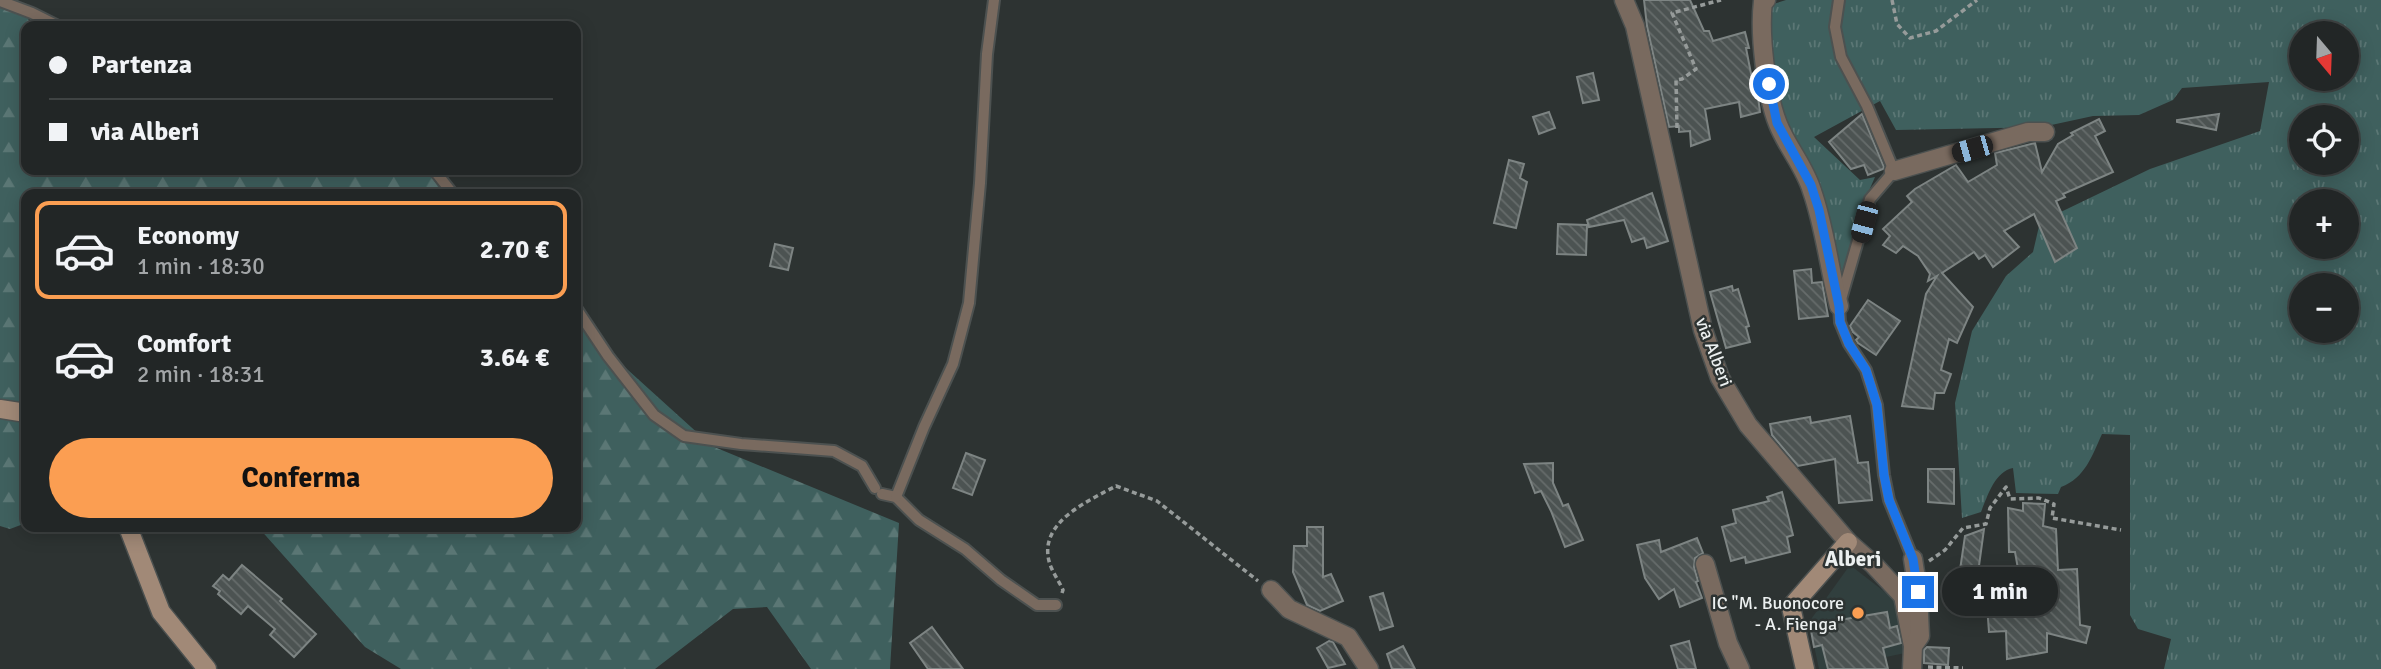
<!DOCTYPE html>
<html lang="it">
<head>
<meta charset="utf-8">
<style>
	:root { --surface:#222626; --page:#2e3232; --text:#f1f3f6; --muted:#a2a5a7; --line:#3f4343; --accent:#fb9e52 }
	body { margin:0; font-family:Signika,sans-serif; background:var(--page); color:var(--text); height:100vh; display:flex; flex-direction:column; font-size:26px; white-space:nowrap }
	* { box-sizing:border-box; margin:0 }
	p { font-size:23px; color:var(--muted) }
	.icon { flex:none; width:38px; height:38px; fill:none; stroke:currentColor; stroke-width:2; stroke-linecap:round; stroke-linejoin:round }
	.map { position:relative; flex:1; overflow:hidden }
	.details { position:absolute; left:21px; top:189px; width:560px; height:343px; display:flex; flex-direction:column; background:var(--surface); border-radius:14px; box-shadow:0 4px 18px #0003,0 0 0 2px var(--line) }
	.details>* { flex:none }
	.hud { position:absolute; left:21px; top:21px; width:560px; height:154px; border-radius:14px; box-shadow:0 4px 18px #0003,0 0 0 2px var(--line); display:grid; align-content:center; height:154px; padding:0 28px; background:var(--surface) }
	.needle { width:46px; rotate:161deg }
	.buttons { position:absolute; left:2289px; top:21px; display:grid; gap:14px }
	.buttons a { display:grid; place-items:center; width:70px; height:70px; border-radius:50%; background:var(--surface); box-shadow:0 4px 18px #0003,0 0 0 2px var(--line); font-size:35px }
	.end { position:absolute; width:32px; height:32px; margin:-16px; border:9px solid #1a73e8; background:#fff; box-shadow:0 0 0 4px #fff }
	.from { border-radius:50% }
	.bubble { position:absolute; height:49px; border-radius:24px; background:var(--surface); box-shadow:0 4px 18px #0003,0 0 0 2px var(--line); font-size:23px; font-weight:700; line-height:49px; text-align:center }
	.car { position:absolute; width:21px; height:42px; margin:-21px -10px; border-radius:9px; box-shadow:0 0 5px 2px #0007; background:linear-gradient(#222 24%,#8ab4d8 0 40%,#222 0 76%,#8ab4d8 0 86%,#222 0) }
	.hud b { display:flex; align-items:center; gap:24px; height:66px; font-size:26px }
	.hud b+b { border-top:2px solid var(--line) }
	.hud i { width:18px; height:18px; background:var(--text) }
	ul { padding:12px 0 0; list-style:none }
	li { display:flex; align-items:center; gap:21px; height:98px; margin:0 14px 10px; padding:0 14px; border:4px solid transparent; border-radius:14px }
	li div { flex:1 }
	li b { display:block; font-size:26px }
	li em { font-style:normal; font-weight:700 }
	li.current { border-color:var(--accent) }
	li>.icon { width:63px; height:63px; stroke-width:1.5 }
	.button { display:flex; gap:14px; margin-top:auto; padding:14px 28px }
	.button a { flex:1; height:80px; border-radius:42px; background:var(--accent); color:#111; font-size:28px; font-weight:700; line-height:80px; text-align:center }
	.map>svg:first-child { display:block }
	.built { fill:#313f3e }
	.grass { fill:url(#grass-tufts); fill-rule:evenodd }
	.forest { fill:url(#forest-firs) }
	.building { fill:url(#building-back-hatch); stroke:#7d8483; stroke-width:2 }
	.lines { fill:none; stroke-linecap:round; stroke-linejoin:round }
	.lane-casing { stroke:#4c5150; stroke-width:14 }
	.street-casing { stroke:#4c5150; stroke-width:21 }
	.secondary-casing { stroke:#4c5150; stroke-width:21 }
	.path { stroke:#969b9a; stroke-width:3.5; stroke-dasharray:5 3.5; stroke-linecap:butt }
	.lane { stroke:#796a5f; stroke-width:10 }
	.street { stroke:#796a5f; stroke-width:18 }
	.secondary { stroke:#a18977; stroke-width:18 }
	.route { stroke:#1a73e8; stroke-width:9 }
	.poi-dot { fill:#fb9e52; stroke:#2d3332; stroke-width:2.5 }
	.labels { text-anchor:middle; stroke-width:5; stroke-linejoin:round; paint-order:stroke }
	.street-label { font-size:18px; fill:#ecf0f0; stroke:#2d3332 }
	.poi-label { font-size:18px; fill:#ecf0f0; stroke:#2d3332; text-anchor:end }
	.quarter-label { font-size:21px; font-weight:bold; fill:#ecf0f0; stroke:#2d3332 }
</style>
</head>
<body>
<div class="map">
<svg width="2381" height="669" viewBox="0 0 2381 669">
	<defs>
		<pattern id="grass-tufts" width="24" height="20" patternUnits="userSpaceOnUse" patternTransform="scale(1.75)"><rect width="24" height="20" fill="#3f605e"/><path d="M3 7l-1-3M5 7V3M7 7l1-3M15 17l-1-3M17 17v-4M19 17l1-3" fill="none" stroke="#5b7775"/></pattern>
		<pattern id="forest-firs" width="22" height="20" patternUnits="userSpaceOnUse" patternTransform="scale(1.75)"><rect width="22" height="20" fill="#3f605e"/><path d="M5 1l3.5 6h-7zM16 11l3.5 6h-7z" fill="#5b7775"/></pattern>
		<pattern id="building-back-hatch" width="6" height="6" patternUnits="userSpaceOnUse" patternTransform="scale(1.75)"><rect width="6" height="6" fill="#4c5352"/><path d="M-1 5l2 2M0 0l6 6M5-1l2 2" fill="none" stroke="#666c6b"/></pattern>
	</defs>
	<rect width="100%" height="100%" fill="#2d3332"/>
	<!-- built -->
	<polygon class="built" points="1850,565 1899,603 1910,652 1829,669 1819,669 1809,622"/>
	<!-- grass -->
	<path class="grass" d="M1786,0H2381V669H2164L2171,639L2138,629L2130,615V435L2102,434C2092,456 2085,478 2061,487L2058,494L2016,493L2013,468C1995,471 1987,497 1981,512L1962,518L1955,403L1972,331L2006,276L2033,252L2040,222L2150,169L2260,131L2269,82L2182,88L2173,100L2139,115L2093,116L2042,127L1896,130L1880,101L1814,137L1860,180L1875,177L1865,200L1840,289L1782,122L1774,84L1767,6ZM2301,33H2347V79H2301ZM2301,117H2347V163H2301ZM2301,201H2347V247H2301ZM2301,285H2347V331H2301Z"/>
	<!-- forest -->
	<g class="forest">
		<polygon points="0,0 18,0 32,26 26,26 26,170 439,170 456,194 26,194 26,523 10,529 0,526"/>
		<polygon points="576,323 712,446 899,523 890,669 811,669 767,607 733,609 655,669 401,669 365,647 258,527 576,527"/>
	</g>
	<!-- building -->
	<g class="building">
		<polygon points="1644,0 1690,0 1704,31 1709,31 1713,41 1745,32 1749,48 1746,48 1754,89 1757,89 1760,112 1741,117 1739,102 1705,109 1710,139 1691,146 1690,131 1679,132 1679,126 1669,127 1647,26"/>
		<polygon points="1593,73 1599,100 1583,103 1577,77"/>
		<polygon points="1549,112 1555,128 1539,134 1533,117"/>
		<polygon points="1862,114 1884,167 1883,169 1868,175 1864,165 1851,169 1829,142"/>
		<polygon points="2219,114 2216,130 2177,122 2177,120"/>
		<polygon points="2099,119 2105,131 2095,136 2113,172 2063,194 2065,197 2056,201 2077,248 2055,262 2034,214 2004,231 2019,247 1993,267 1985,255 1979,259 1974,252 1942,273 1973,307 1957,343 1949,339 1941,370 1951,374 1944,393 1935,393 1933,409 1902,406 1926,294 1937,276 1928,281 1930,274 1918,256 1903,246 1896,253 1883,245 1890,236 1883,229 1912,202 1907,196 1915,189 1956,165 1968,182 1997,165 1995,153 2035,143 2042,172 2058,144 2073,135 2071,133"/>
		<polygon points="1509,160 1524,164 1520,178 1527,182 1516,228 1494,223"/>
		<polygon points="1652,193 1668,241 1647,248 1644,238 1632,242 1624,220 1589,227 1587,220"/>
		<polygon points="1558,224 1587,225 1586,255 1557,254"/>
		<polygon points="775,244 793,248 788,270 770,266"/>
		<polygon points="1811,269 1812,283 1822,282 1828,316 1799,319 1794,271"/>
		<polygon points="1732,286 1733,291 1738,289 1749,326 1746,327 1750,342 1726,348 1710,292"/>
		<polygon points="1868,300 1900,321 1876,355 1858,343 1856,340 1859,337 1853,332 1850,326"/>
		<polygon points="1850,416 1858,463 1868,462 1872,500 1839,503 1835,459 1798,466 1772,435 1770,424 1810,417 1811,423"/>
		<polygon points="966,453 985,460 972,495 953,488"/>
		<polygon points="1553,463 1553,483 1563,506 1568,504 1583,540 1565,547 1551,511 1541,491 1535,493 1524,464"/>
		<polygon points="1928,469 1954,469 1954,504 1928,502"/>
		<polygon points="1782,492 1793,535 1787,537 1790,552 1746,563 1745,557 1731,561 1722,527 1736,523 1733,510 1769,501 1767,497"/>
		<polygon points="2023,503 2045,504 2043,526 2056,529 2058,570 2077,569 2080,625 2090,627 2086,643 2047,633 2047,652 2007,659 2006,631 1989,632 1987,606 2007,605 2006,594 2022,591 2015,552 2009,552 2008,508 2023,511"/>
		<polygon points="1307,527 1323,527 1323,577 1331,574 1343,601 1320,611 1307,605 1293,572 1294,546 1307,546"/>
		<polygon points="1984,529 1978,573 1960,570 1965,536"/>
		<polygon points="1697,538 1703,553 1695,558 1694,567 1698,581 1696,582 1702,598 1680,607 1674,589 1659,599 1645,578 1637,545 1659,540 1661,552"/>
		<polygon points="242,565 282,599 280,601 316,634 294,657 270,635 275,629 248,606 241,614 218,594 220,591 213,586 223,575 229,580"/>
		<polygon points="1383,593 1393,626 1380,630 1370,597"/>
		<polygon points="1887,612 1890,628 1897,626 1901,643 1883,648 1888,669 1828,669 1822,645 1814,647 1810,625"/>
		<polygon points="932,627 963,669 928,669 910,643"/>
		<polygon points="1329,641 1333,642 1345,664 1328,668 1317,648"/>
		<polygon points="1689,641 1696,669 1678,669 1671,646"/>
		<polygon points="1403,646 1415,669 1392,669 1387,654"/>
		<polygon points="1927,647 1949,648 1948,665 1924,663 1924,650"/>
	</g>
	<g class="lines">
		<!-- lane casing -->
		<g class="lane-casing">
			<g id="lane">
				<polyline points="1839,0 1835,27 1841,57 1867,106 1894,171 1870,199 1839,306 1840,322 1849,344 1866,370 1877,405 1884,475 1889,500 1913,559"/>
				<polyline points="0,1 32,13 58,26"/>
				<polyline points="434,170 453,194"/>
				<polyline points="576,308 608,356 654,415 684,436 741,444 834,451 862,466 875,488"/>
				<polyline points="882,494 896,497 919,520 965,549 1001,580 1037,605 1056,605"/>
				<polyline points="896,497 924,427 953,364 969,303 980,183 987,54 994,0"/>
			</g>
		</g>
		<!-- street casing -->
		<g class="street-casing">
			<g id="street">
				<polyline points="1624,0 1635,26 1703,330 1720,378 1748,425 1848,542 1874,565 1903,596 1913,646"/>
				<path d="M1766,0L1763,1C1759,34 1766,94 1778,124C1787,147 1805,167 1812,191C1825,228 1829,268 1839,306"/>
				<polyline points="1894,171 2028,132 2045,132"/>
				<polyline points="1705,564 1728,643 1740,669"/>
				<polyline points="1271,590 1289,609 1348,637 1369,669"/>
				<polyline points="1912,669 1913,646 1920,636 1918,592 1913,559"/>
			</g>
		</g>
		<!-- secondary casing -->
		<g class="secondary-casing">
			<g id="secondary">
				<polyline points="0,409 26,413"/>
				<polyline points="128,527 161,612 207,669"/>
				<polyline points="1805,669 1791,607 1848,542"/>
			</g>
		</g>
		<!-- path -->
		<g class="path">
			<polyline points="1892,0 1897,24 1910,38 1936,31 1977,0"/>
			<polyline points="1677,128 1676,80 1682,79 1696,69 1672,13 1721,0"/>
			<polyline points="1929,561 1945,550 1963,528 1986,524 1990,508 2006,487 2010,499 2039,498 2054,504 2052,518 2121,530"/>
			<path d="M1062,593L1063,590C1059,581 1051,570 1049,561C1039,522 1088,501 1116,486L1157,501L1258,581"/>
			<polyline points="1928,667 1963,668"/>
		</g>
		<!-- lane -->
		<use href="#lane" class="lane"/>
		<!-- street -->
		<use href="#street" class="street"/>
		<!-- secondary -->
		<use href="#secondary" class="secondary"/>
	</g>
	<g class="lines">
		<!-- route -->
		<polyline class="route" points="1769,84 1777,123 1811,185 1819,210 1839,306 1840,322 1849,344 1866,370 1877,405 1884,475 1889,500 1913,559 1918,592"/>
	</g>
	<!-- markers -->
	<circle class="poi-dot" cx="1858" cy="613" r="7"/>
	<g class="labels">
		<!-- street labels -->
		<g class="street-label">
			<text transform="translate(1714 352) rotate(69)" y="6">via Alberi</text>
		</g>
		<!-- poi labels -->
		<g class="poi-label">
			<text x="1844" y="609">IC "M. Buonocore<tspan x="1844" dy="21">- A. Fienga"</tspan></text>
		</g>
		<!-- quarter labels -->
		<g class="quarter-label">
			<text x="1853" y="566">Alberi</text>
		</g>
	</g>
</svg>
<div class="buttons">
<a><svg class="needle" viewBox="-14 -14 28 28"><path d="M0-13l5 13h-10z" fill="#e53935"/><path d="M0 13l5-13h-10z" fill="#a2a5a7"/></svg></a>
<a><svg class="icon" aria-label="locate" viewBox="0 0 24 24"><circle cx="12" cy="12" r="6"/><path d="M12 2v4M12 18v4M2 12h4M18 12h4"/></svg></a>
<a>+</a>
<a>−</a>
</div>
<i class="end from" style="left:1769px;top:84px"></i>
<i class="end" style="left:1918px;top:592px"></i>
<div class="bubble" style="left:1942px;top:567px;width:116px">1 min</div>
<i class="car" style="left:1972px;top:149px;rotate:254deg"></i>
<i class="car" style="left:1864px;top:222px;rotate:195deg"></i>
<div class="hud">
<b><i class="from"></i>Partenza</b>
<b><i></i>via Alberi</b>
</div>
<section class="details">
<ul>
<li class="current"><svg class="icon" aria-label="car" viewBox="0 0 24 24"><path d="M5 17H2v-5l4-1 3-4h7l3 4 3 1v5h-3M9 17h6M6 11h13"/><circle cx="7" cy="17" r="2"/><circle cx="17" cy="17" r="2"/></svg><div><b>Economy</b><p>1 min · 18:30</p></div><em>2.70 €</em></li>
<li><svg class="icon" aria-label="car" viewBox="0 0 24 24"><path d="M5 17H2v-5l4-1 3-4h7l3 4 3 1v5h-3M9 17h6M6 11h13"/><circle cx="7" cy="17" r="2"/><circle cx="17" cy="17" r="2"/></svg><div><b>Comfort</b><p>2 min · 18:31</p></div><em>3.64 €</em></li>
</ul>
<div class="button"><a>Conferma</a></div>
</section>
</div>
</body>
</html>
